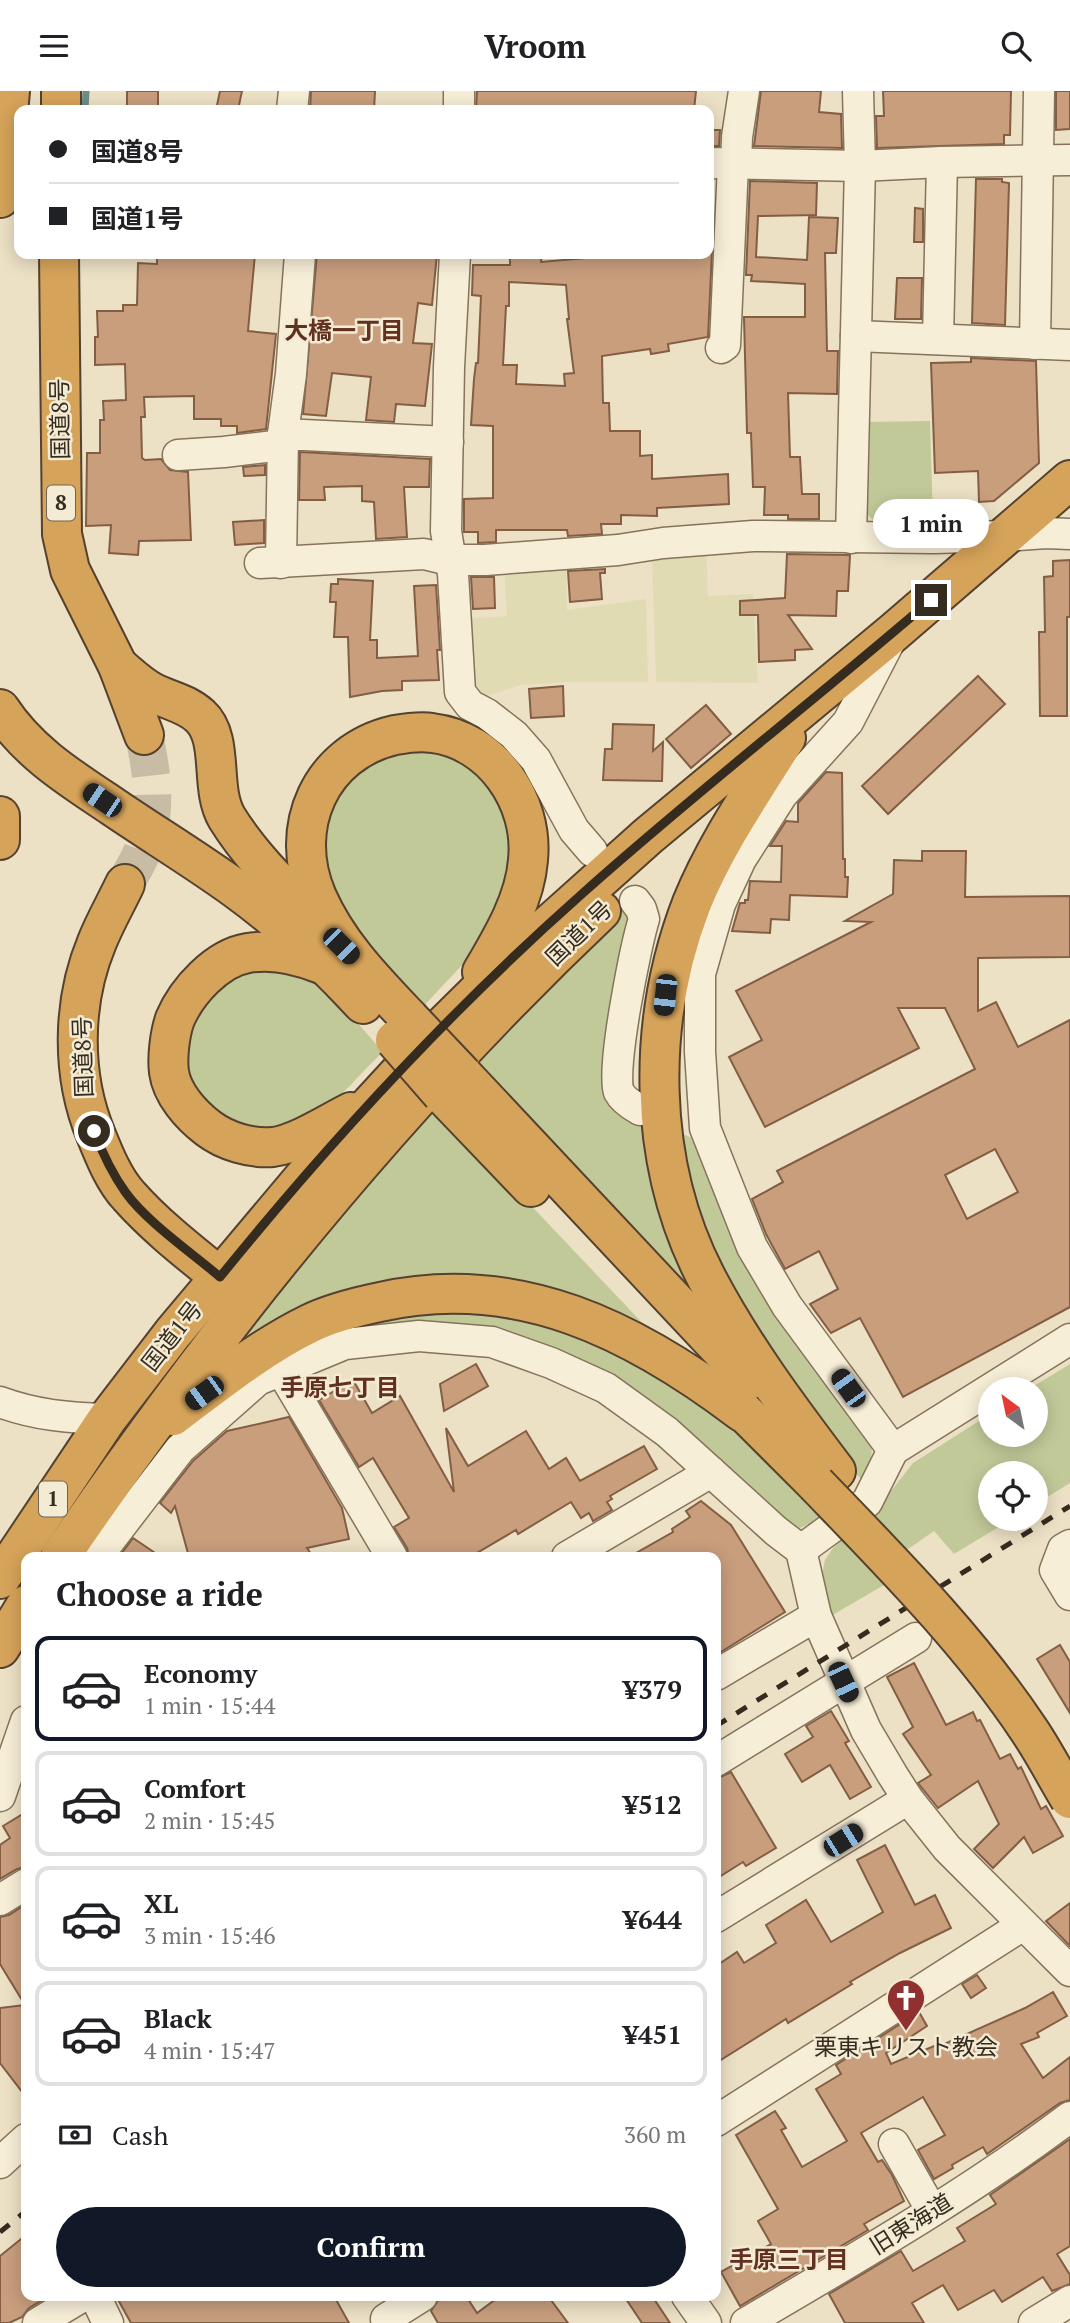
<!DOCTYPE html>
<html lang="en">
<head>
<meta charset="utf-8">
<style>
	:root { --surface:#fff; --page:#f6f6f6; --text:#202124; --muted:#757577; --line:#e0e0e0; --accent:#111827 }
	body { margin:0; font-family:"PT Serif","Noto Sans JP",serif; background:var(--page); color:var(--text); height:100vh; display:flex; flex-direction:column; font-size:26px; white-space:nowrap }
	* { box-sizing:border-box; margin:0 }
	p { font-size:23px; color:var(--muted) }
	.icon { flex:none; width:38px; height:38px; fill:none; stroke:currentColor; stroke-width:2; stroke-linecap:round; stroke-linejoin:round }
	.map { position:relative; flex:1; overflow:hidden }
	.drawer { position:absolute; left:21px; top:1461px; width:700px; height:749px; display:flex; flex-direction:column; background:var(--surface); border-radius:14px; box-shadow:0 4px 18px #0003 }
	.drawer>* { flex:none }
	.top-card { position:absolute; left:14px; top:14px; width:700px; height:154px; border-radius:14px; box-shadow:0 4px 18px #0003; display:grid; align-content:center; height:154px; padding:0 35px; background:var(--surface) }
	.needle { width:46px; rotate:327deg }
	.tools { position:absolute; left:978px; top:1286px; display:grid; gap:14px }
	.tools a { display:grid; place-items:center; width:70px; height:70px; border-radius:50%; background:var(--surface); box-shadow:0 4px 18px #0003; font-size:35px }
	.end { position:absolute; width:32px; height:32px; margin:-16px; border:9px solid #362b1f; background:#fff; box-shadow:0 0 0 4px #fff }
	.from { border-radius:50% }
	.bubble { position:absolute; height:49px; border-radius:24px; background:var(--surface); box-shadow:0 4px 18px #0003; font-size:23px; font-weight:800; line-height:49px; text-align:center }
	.car { position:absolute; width:21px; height:42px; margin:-21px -10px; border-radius:9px; box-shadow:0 0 5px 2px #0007; background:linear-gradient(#222 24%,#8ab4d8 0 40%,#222 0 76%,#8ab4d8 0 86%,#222 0) }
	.top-card b { display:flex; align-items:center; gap:24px; height:66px; font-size:26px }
	.top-card b+b { border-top:2px solid var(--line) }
	.top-card i { width:18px; height:18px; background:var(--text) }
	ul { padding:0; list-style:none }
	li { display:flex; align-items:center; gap:21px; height:105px; margin:0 14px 10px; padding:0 21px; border:4px solid var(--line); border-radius:14px }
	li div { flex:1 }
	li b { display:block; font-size:26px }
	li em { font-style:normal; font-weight:800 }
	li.on { border-color:var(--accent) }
	li>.icon { width:63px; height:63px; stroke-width:1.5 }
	h2 { padding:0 35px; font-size:32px; line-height:84px }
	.pay { display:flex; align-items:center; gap:18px; height:77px; padding:0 35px; font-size:26px }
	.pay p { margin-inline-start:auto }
	.action { display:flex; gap:14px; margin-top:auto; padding:14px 35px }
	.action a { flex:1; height:80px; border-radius:42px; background:var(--accent); color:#fff; font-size:28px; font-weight:800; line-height:80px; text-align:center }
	header { display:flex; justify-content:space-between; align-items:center; height:91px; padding:0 35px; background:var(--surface); font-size:32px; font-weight:800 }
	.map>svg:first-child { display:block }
	.farmland { fill:#e1dbb3 }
	.green { fill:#c2c999 }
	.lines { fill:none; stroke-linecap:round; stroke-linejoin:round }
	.stream { stroke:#6d8d86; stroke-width:7 }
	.building { fill:#c89e7d; stroke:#835e43; stroke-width:2; fill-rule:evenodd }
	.highway-tunnel { stroke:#c8bda4; stroke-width:38; stroke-dasharray:38 19; stroke-linecap:butt }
	.minor-casing { stroke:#85735c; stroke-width:33 }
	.highway-casing { stroke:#544130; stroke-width:42 }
	.minor { stroke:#f7eed7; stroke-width:30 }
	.highway { stroke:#d6a35a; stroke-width:38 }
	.rail { stroke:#362b1f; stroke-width:5; stroke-dasharray:12 12; stroke-linecap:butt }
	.highway-bridge-casing { stroke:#544130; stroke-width:42; stroke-linecap:butt }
	.highway-bridge { stroke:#d6a35a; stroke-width:38 }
	.route { stroke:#362b1f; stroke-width:9 }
	.labels { text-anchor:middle; stroke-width:5; stroke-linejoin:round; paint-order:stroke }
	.shield { fill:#f3ebd4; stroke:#6f6555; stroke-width:2 }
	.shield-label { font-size:21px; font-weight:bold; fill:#362b1f }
	.street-label { font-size:23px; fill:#362b1f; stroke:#f3ebd4 }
	.poi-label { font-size:23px; fill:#362b1f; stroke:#f3ebd4 }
	.neighbourhood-label { font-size:24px; font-weight:bold; fill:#613021; stroke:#f3ebd4 }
</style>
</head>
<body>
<header><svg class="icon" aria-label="menu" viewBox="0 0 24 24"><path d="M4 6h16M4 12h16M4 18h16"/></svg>Vroom<svg class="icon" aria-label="search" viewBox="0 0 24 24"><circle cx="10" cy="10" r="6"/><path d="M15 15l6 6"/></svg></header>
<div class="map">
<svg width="1070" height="2232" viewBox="0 0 1070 2232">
	<rect width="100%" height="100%" fill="#ece1c5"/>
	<!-- farmland -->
	<g class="farmland">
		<polygon points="706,457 708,505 753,503 758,592 656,591 652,463"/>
		<polygon points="566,473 567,519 646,508 648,591 571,591 521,594 484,606 470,602 466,528 507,525 504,477"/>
	</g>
	<!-- green -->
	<g class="green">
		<polygon points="930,330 933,430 874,430 865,421 864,331"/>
		<polygon points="417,658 465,670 502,707 515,776 486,844 463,873 418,921 333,818 320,746 337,701 374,669"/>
		<polygon points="629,812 635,820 611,989 648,1031 713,1233 468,974"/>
		<path d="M257,874L306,886L340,912L383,961C362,980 340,1009 316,1023C274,1048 213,1039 192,992C188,983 182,971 183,961C185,945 199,916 205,900Z"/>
		<polygon points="433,1011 649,1239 504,1196 220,1268"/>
		<polygon points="675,1040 690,1046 701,1055 872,1356 870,1379 861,1388 821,1344 707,1168"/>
		<path d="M448,1222L501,1224L578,1243L654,1280L736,1338L824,1426L800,1437L789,1435L547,1262L345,1239C379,1229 413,1224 448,1222Z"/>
		<polygon points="1070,1273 1070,1392 1036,1413 1036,1382 990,1382 990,1428 1012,1428 954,1463 934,1440 875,1481 884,1494 831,1525 821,1489 825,1469 833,1457 884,1409 913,1372 990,1323 990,1344 1036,1344 1036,1298 1029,1298"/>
	</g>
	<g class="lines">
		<!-- stream -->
		<polyline class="stream" points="85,19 86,0"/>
	</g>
	<!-- building -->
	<g class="building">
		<rect x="127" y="0" width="31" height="19"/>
		<polygon points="220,0 242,0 238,19 216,19"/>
		<polygon points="311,0 375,0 374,19 310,19"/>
		<polygon points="477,0 696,0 694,19 575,19 575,17 541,15 541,19 476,19"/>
		<polygon points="761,0 821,0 819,21 841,23 842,57 754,55"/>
		<polygon points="883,0 1011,0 1010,44 1004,44 1004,53 877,57 876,25 884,25"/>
		<polygon points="1056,0 1070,0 1070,38 1056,39"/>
		<polygon points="709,39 720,39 719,55 709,55"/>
		<polygon points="976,88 1002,88 1002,91 1009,92 1005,234 972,232"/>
		<polygon points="750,90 817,92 816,124 758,125 756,166 807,169 809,126 838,127 836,162 825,162 827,260 838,260 837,303 788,302 790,366 800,366 802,403 819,403 819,428 788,428 788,424 764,424 765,396 753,396 751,342 747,342 744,226 805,226 805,193 751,190 752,184 746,184"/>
		<polygon points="915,117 923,118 923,151 914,151"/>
		<path d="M709,160H712L708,246L668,253L669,260L651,263L650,258L602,265L603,312H609L610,340H640V365L652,364V388L728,383L729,413L657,417V425L621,424V433H601L602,443L568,445L567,439H496V451L478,452V441H464V408L493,407V335L471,334L474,288L476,272H478L481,205L472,204L473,174H510V163H542L541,171L633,163H709ZM509,191L566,194L569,228H567L574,282L564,283L565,295L516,293L517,274H503L506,215H509Z"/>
		<polygon points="157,163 255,163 248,240 276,243 266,338 237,342 237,335 221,335 221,328 194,328 194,305 144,306 145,326 141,326 142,367 145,369 161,368 170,379 188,381 191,449 139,450 138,464 109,462 111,434 86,435 87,362 100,362 100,329 104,329 103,310 126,309 125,273 95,274 95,246 98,246 97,220 123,220 123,214 137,214 138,172 157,173"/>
		<polygon points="317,163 364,163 395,166 396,163 437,163 432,214 418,212 413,252 432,253 425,315 396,313 394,331 366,329 371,286 332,282 326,325 303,323"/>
		<polygon points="897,187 922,187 921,228 895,228"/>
		<polygon points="971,267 1036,270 1039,372 994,410 979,411 978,380 935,382 931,272 971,271"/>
		<polygon points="300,361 430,368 429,396 404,396 407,446 376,448 374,411 362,410 362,395 324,396 325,409 299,409"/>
		<polygon points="265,374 265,384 244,385 243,376"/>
		<polygon points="264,429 264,452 235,454 233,431"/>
		<polygon points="787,463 850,464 848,500 837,500 836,525 788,524 812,558 795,559 795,569 759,571 758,524 740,524 740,510 785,507"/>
		<polygon points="1070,469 1070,526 1067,526 1067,625 1040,625 1039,541 1045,541 1044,486 1053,485 1053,470"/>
		<polygon points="605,478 605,482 600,482 602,508 570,511 568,480"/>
		<polygon points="471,486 494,486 495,517 473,518"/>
		<polygon points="338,488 373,490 370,549 377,549 377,567 418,565 414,495 436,494 440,559 437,559 439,589 402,590 402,599 382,600 350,606 348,546 334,546 336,511 330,511 331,493 338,493"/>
		<polygon points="978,585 1005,613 888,723 862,695"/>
		<polygon points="563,595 564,625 531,627 529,598"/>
		<polygon points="706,614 731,643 691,677 666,648"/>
		<polygon points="613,633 654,634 653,660 663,651 662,690 603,689 605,658 612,658"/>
		<polygon points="826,681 842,682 843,768 845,768 845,786 848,786 847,806 790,804 789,829 771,828 770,842 732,840 740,812 745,812 745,809 748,809 750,790 781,791 782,755 770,755 786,730 798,731 798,712"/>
		<path d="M922,760H966L965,806L1070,805V866L978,867V920L996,911L1018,956L1070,929V1216L903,1306L860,1227L831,1242L810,1213L838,1198L819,1160L785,1178L766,1143L752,1108L783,1091L777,1080L975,978L945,917H898L919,957L765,1036L729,966L762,949L736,900L871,831L845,830L893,803L894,769L922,770ZM995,1058L1018,1101L967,1128L945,1084Z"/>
		<polygon points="476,1273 488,1295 444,1320 440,1293"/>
		<polygon points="353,1289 372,1322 400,1305 454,1401 446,1337 468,1375 526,1340 549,1378 566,1367 580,1390 644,1355 657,1378 610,1405 612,1408 607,1411 612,1419 593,1430 589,1422 581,1427 571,1411 518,1443 516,1439 470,1466 409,1466 407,1457 394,1436 409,1427 373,1367 359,1376 319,1309"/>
		<polygon points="289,1326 342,1417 349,1448 307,1457 313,1466 189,1466 175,1415 171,1422 160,1412 193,1370 227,1340"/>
		<polygon points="701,1410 731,1434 785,1521 716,1564 716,1466 629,1466 673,1441 672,1438 690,1426 686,1420"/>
		<polygon points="133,1447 161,1466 119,1466"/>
		<polygon points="1060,1554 1070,1571 1070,1622 1037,1568"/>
		<polygon points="914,1572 946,1634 973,1621 977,1630 980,1629 1000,1668 1010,1663 1018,1678 1021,1676 1041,1718 1046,1715 1063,1745 1033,1762 1024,1746 993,1777 974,1758 999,1733 978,1690 938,1717 918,1692 931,1684 903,1643 913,1636 887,1586"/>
		<polygon points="831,1620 849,1650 845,1652 871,1696 850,1708 830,1674 802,1691 785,1663 813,1646 806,1635"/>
		<polygon points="731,1681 776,1757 746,1775 743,1771 716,1788 716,1688"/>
		<polygon points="26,1721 26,1776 17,1778 0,1788 0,1754 10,1747 3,1735"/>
		<polygon points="885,1754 915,1814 935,1804 951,1837 900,1862 850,1891 852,1893 788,1932 786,1928 716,1972 716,1875 737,1861 744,1872 776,1852 766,1834 806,1809 831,1851 883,1821 857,1769"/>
		<polygon points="1070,1812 1070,1855 1046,1830"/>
		<polygon points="26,1813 26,2006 0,1972 0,1917 25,1914 0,1873 0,1826 9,1824"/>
		<polygon points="977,1884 986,1897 971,1907 962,1893"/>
		<polygon points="1053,1901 1067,1925 1037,1942 1039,1946 1021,1953 1043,1987 1070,1966 1070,2009 1060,2012 987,2063 983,2056 952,2074 953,2077 934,2088 918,2059 945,2044 923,2006 861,2042 878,2071 882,2069 892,2084 904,2110 864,2133 868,2139 740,2215 721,2181 771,2153 758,2130 778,2118 736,2044 775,2020 786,2037 781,2039 802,2076 847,2050 816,1998 841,1983 836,1974 919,1921 927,1935 886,1962 891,1973 939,1953 940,1955 1025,1917"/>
		<polygon points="1070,2048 1070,2155 1057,2163 1070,2184 1070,2193 1052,2200 1043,2186 1002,2211 994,2199 958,2219 943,2194 912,2212 924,2232 845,2232 829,2203 901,2160 913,2180 965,2150 957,2137 996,2113 990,2104"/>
		<polygon points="26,2144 26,2205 49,2205 29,2217 22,2226 9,2232 0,2232 0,2165"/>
		<polygon points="116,2205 334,2205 349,2232 131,2232"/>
		<polygon points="441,2205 466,2205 477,2222 500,2205 548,2205 568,2232 438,2232 431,2220"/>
		<polygon points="624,2205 652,2205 670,2232 642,2232"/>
	</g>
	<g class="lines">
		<!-- highway-tunnel -->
		<path class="highway-tunnel" d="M125,793C131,782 139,770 143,758C158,721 152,682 144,644"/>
		<!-- minor casing -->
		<g class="minor-casing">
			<g id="minor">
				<polyline points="292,19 294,0"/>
				<polyline points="459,19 459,0"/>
				<polyline points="709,72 860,75 942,71 1070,69"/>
				<polyline points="736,73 737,46 744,0"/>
				<polyline points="455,163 449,276 446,440 453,483 460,601 470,614 487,623 514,644 536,669 574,739 592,760"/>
				<polyline points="856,245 1070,254"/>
				<polyline points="938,248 942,71"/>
				<polyline points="1035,253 1039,0"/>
				<polyline points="721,257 725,254 733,73"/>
				<polyline points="283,343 291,283 300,163"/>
				<polyline points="178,364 224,361 283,354"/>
				<polyline points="851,447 860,75 858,0"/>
				<polyline points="260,472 424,463 449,469 485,469 618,459 663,452 753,445 934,447 1005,445 1046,442 1070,443"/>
				<polyline points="281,472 283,343 448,351"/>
				<polyline points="891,548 848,631 782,704 741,768 720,813 700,883 700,961 705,1037 752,1156 787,1215 893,1359"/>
				<path d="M635,810L641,818L644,828C636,853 610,982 619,1001C623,1009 633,1015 640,1019"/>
				<polyline points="281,1279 392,1466"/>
				<path d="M0,1311C35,1324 69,1327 107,1328"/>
				<polyline points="1070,1454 1063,1458 1055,1479 1070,1504"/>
				<polyline points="801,1459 867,1411 893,1359 1070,1248"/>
				<polyline points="97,1466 180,1358 258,1289 345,1253 419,1245 492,1251 551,1272 606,1297 667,1341 776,1440 801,1459 816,1525 866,1639 892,1683 908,1708 947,1757 1070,1880"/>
				<polyline points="567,1466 711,1381"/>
				<polyline points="716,1584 816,1525"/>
				<polyline points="716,1670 916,1547"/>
				<polyline points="0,1705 26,1630"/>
				<polyline points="0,1809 26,1793"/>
				<polyline points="716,1826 908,1708"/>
				<polyline points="716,2030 1023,1834"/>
				<polyline points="894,2053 932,2120"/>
				<polyline points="0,2072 26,2048"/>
				<polyline points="95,2205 108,2232"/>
				<polyline points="687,2205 706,2232"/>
				<polyline points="386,2228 422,2205"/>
				<polyline points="38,2232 83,2205"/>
				<path d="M746,2232C856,2167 968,2103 1070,2026"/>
				<polyline points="1034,2232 1070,2210"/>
			</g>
		</g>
		<!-- highway casing -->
		<g class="highway-casing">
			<g id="highway">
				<polyline points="61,19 61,0"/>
				<polyline points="0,107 10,0"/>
				<polyline points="59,163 62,443 70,479 118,575 144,644"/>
				<path d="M118,575C129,584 140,595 152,601C169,610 186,612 200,625C225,648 209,697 227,727C253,769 290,803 323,837"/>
				<path d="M0,618C28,661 70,687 112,715C153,743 196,769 236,798C283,832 324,871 363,913"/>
				<path d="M786,647C753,700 716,753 692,812C646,931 647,1072 706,1186C742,1255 789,1318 836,1380"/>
				<polyline points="0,725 0,749"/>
				<path d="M125,793C116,812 105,831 97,851C72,911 71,984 96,1044C104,1064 114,1089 129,1105C161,1141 201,1170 238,1201"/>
				<path d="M321,873C299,864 272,858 248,862C217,867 187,900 175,928C170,942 167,966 169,981C172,1003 191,1024 208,1037C225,1050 251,1058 273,1056C297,1053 329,1032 351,1021"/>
				<path d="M410,928C375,891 338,854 317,806C287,737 320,661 395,644C407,642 420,640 432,642C492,649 534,710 528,769C525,809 502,847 482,881"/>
				<polyline points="463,984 749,1289"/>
				<polyline points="442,1003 531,1096"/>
				<polyline points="726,1303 816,1393"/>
				<path d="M173,1325C217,1292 260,1257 309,1233C331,1222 356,1216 380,1211C518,1180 635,1240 742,1321"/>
				<path d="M60,1466C218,1234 396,1014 601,820"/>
				<polyline points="0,1488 107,1328 173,1242 310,1079 436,942 514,865 648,745 894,541 1070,389"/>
				<polyline points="0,1557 26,1514"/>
			</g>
		</g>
		<!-- minor -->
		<use href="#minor" class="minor"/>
		<!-- highway -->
		<use href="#highway" class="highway"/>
		<!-- rail -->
		<g class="rail">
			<polyline points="716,1635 1070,1415"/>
			<polyline points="0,2141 26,2120"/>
		</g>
		<!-- highway-bridge casing -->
		<g class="highway-bridge-casing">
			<g id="highway-bridge">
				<polyline points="410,928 463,984"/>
				<polyline points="395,949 442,1003"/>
				<path d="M816,1393C891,1471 969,1549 1029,1639C1044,1661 1056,1685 1070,1708"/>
			</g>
		</g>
		<!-- highway-bridge -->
		<use href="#highway-bridge" class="highway-bridge"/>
	</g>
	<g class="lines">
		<!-- route -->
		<path class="route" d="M94,1040C102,1061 113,1084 126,1102C147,1131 192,1162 220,1186C331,1049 451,919 583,802C696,701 816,608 931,509"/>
	</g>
	<!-- icons -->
	<defs>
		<g id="church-pin" transform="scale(2.0125)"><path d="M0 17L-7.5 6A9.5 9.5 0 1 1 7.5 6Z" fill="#91312f" stroke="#f3ebd4"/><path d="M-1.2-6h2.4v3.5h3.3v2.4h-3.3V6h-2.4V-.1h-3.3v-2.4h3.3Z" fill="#fff"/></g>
	</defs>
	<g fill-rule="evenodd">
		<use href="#church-pin" x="906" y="1907"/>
	</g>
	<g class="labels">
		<!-- shield labels -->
		<g class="shield">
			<rect x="47" y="394.5" width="28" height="35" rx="5"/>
			<rect x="39" y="1390.5" width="28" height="35" rx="5"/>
		</g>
		<g class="shield-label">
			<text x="61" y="419">8</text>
			<text x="53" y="1415">1</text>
		</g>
		<!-- street labels -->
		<g class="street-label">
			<text transform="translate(60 328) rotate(-91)" y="8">国道8号</text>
			<text transform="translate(579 842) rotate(-44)" y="8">国道1号</text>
			<text transform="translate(83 966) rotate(-92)" y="8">国道8号</text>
			<text transform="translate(172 1245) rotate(-52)" y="8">国道1号</text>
			<text transform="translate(911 2133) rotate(-32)" y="8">旧東海道</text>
		</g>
		<!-- poi labels -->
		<g class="poi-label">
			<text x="906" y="1964">栗東キリスト教会</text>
		</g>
		<!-- neighbourhood labels -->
		<g class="neighbourhood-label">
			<text x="344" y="248">大橋一丁目</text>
			<text x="340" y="1305">手原七丁目</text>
			<text x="789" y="2177">手原三丁目</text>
		</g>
	</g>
</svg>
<div class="tools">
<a><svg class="needle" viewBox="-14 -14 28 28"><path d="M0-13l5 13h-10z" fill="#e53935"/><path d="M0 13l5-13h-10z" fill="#757577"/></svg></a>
<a><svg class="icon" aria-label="locate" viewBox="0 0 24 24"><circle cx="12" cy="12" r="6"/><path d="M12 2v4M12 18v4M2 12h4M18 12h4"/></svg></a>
</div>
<i class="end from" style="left:94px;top:1040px"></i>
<i class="end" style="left:931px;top:509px"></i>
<div class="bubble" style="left:873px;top:408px;width:116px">1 min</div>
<i class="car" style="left:102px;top:709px;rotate:304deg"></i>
<i class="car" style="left:341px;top:855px;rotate:135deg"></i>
<i class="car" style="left:665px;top:904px;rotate:186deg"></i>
<i class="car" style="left:848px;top:1297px;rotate:324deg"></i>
<i class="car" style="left:204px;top:1302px;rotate:234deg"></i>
<i class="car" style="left:843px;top:1591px;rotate:155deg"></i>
<i class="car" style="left:843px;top:1749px;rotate:58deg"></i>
<div class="top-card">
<b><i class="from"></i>国道8号</b>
<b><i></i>国道1号</b>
</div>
<section class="drawer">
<h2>Choose a ride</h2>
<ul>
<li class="on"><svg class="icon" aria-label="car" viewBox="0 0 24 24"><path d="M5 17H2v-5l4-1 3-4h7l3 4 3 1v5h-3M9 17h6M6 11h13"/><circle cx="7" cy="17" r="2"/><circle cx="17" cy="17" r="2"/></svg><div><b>Economy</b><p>1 min · 15:44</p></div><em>¥379</em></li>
<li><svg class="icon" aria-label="car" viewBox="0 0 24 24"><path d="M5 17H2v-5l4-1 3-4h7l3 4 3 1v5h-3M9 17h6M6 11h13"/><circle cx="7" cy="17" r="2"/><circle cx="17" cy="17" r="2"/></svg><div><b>Comfort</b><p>2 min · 15:45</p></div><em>¥512</em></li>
<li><svg class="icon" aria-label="car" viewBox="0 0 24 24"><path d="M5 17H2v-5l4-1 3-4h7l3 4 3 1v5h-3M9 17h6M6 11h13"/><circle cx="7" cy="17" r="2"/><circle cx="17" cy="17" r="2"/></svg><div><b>XL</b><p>3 min · 15:46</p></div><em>¥644</em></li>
<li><svg class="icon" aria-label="car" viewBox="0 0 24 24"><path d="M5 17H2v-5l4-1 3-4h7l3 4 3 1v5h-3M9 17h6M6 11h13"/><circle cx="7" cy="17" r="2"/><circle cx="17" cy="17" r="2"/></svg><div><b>Black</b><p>4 min · 15:47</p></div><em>¥451</em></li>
</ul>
<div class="pay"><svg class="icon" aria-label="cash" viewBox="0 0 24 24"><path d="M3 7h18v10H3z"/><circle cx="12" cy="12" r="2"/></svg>Cash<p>360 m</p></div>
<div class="action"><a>Confirm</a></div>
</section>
</div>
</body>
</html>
